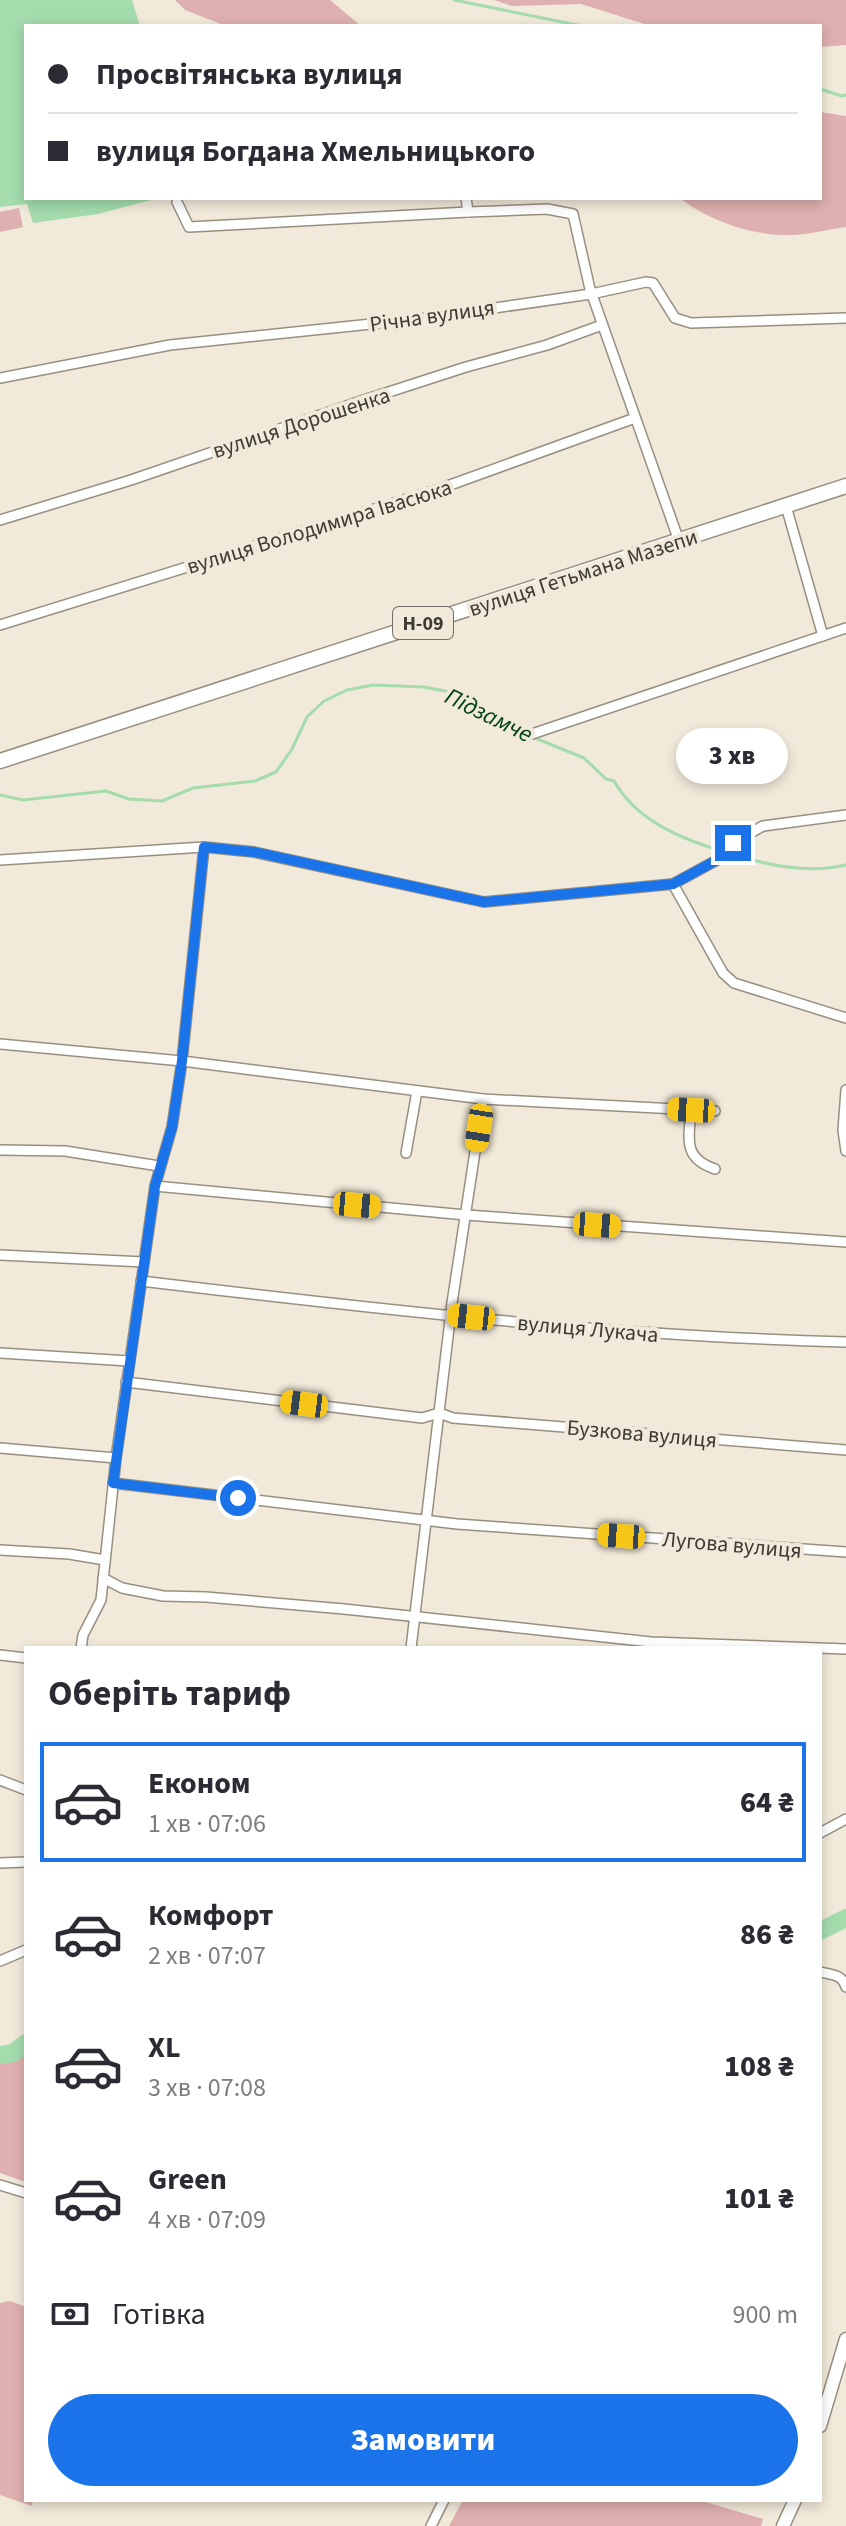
<!DOCTYPE html>
<html lang="uk">
<head>
<meta charset="utf-8">
<style>
	:root { --surface:#fff; --page:#f2f2f3; --text:#2b2b33; --muted:#7c7c81; --line:#e1e1e2; --accent:#1a73e8 }
	body { margin:0; font-family:"Source Sans 3",sans-serif; background:var(--page); color:var(--text); height:100vh; display:flex; flex-direction:column; font-size:30px; white-space:nowrap }
	* { box-sizing:border-box; margin:0 }
	p { font-size:26px; color:var(--muted) }
	.icon { flex:none; width:44px; height:44px; fill:none; stroke:currentColor; stroke-width:2; stroke-linecap:round; stroke-linejoin:round }
	.map { position:relative; flex:1; overflow:hidden }
	.side { position:absolute; left:24px; top:1646px; width:798px; height:856px; display:flex; flex-direction:column; background:var(--surface); border-radius:0px; box-shadow:0 4px 12px #0003 }
	.side>* { flex:none }
	.hud { position:absolute; left:24px; top:24px; width:798px; height:176px; border-radius:0px; box-shadow:0 4px 12px #0003; display:grid; align-content:center; height:176px; padding:0 24px; background:var(--surface) }
	.end { position:absolute; width:36px; height:36px; margin:-18px; border:10px solid #1a73e8; background:#fff; box-shadow:0 0 0 4px #fff }
	.from { border-radius:50% }
	.bubble { position:absolute; height:56px; border-radius:28px; background:var(--surface); box-shadow:0 4px 12px #0003; font-size:26px; font-weight:800; line-height:56px; text-align:center }
	.car { position:absolute; width:24px; height:48px; margin:-24px -12px; border-radius:10px; box-shadow:0 0 6px 2px #0007; background:linear-gradient(#f5c518 24%,#345 0 40%,#f5c518 0 76%,#345 0 86%,#f5c518 0) }
	.hud b { display:flex; align-items:center; gap:28px; height:76px; font-size:30px }
	.hud b+b { border-top:2px solid var(--line) }
	.hud i { width:20px; height:20px; background:var(--text) }
	ul { padding:0; list-style:none }
	li { display:flex; align-items:center; gap:24px; height:120px; margin:0 16px 12px; padding:0 8px; border:4px solid transparent; border-radius:0px }
	li div { flex:1 }
	li b { display:block; font-size:30px }
	li em { font-style:normal; font-weight:800 }
	li.current { border-color:var(--accent) }
	li>.icon { width:72px; height:72px; stroke-width:1.5 }
	h2 { padding:0 24px; font-size:36px; line-height:96px }
	.pay { display:flex; align-items:center; gap:20px; height:88px; padding:0 24px; font-size:30px }
	.pay p { margin-inline-start:auto }
	.cta { display:flex; gap:16px; margin-top:auto; padding:16px 24px }
	.cta a { flex:1; height:92px; border-radius:48px; background:var(--accent); color:#fff; font-size:32px; font-weight:800; line-height:92px; text-align:center }
	.map>svg:first-child { display:block }
	.green { fill:#deb0af }
	.water { fill:#a4dcad }
	.lines { fill:none; stroke-linecap:round; stroke-linejoin:round }
	.stream { stroke:#a4dcad; stroke-width:3 }
	.river { stroke:#a4dcad; stroke-width:18 }
	.minor-casing { stroke:#978f80; stroke-width:12 }
	.secondary-casing { stroke:#978f80; stroke-width:15 }
	.primary-casing { stroke:#978f80; stroke-width:17 }
	.minor { stroke:#fff; stroke-width:9 }
	.secondary { stroke:#fff; stroke-width:12 }
	.primary { stroke:#fff; stroke-width:14 }
	.route { stroke:#1a73e8; stroke-width:10 }
	.labels { text-anchor:middle; stroke-width:8; stroke-linejoin:round; paint-order:stroke }
	.shield { fill:#f1e9d9; stroke:#746f66; stroke-width:2 }
	.shield-label { font-size:20px; font-weight:bold; fill:#3e3b34 }
	.street-label { font-size:22px; fill:#3e3b34; stroke:#f1e9d9 }
	.water-label { font-size:24px; font-style:italic; fill:#004318; stroke:#f1e9d9 }
</style>
</head>
<body>
<div class="map">
<svg width="846" height="2526" viewBox="0 0 846 2526">
	<rect width="100%" height="100%" fill="#f1e9d9"/>
	<!-- green -->
	<g class="green">
		<polygon points="175,0 330,0 361,26 226,26 185,10"/>
		<polygon points="494,0 846,0 846,45 820,47 820,26 651,26 581,4 512,6"/>
		<path d="M820,112L846,116V227C828,229 809,235 790,235C753,236 709,221 680,198H820Z"/>
		<polygon points="19,208 23,227 0,232 0,212"/>
		<polygon points="26,2044 26,2182 0,2173 0,2055"/>
		<polygon points="10,2301 26,2307 26,2500 33,2500 32,2506 0,2495 0,2303"/>
		<polygon points="463,2500 699,2500 763,2519 761,2526 449,2526"/>
	</g>
	<!-- water -->
	<polygon class="water" points="0,0 132,0 140,26 26,26 26,198 159,198 98,214 33,223 27,204 0,207"/>
	<g class="lines">
		<!-- stream -->
		<g class="stream">
			<polyline points="454,0 582,26"/>
			<polyline points="820,89 842,96 846,95"/>
			<path d="M0,795L23,800L106,791L129,799L162,801L193,788L255,781L276,772L292,749L307,717L324,701L347,690L373,685L424,687L450,692L518,731L584,758L606,779L614,781C637,821 680,838 721,851"/>
			<path d="M729,853C765,865 808,874 846,865"/>
		</g>
		<!-- river -->
		<g class="river">
			<polyline points="820,1931 846,1918"/>
			<polyline points="0,2055 13,2053 26,2043"/>
		</g>
		<!-- minor casing -->
		<g class="minor-casing">
			<g id="minor">
				<polyline points="466,198 468,212 547,209 573,214 590,289 679,541"/>
				<polyline points="177,202 189,227 468,212"/>
				<polyline points="0,378 170,345 419,319 591,294 646,282 653,283 675,318 691,323 846,318"/>
				<polyline points="786,506 823,636"/>
				<polyline points="0,520 131,480 361,401 466,367 547,345 602,325"/>
				<polyline points="0,625 439,489 635,418"/>
				<polyline points="532,734 846,628"/>
				<polyline points="0,860 204,847 254,852 484,902 673,884 717,860 733,843 763,826 846,815"/>
				<polyline points="673,884 723,973 734,983 846,1018"/>
				<polyline points="0,1044 182,1061 483,1099 715,1111"/>
				<polyline points="846,1090 843,1130 846,1151"/>
				<path d="M691,1110C689,1138 682,1158 715,1169"/>
				<polyline points="0,1150 65,1151 159,1166"/>
				<polyline points="406,1153 417,1091"/>
				<polyline points="155,1186 466,1215 846,1242"/>
				<polyline points="0,1255 144,1262"/>
				<path d="M141,1281C375,1309 610,1336 846,1342"/>
				<polyline points="0,1353 129,1361"/>
				<polyline points="126,1382 422,1418 439,1413 453,1418 846,1450"/>
				<polyline points="0,1448 116,1458"/>
				<polyline points="113,1483 457,1524 846,1552"/>
				<polyline points="0,1550 69,1554 105,1560"/>
				<polyline points="103,1578 122,1588 163,1596 206,1597 344,1609 651,1642 846,1649"/>
				<polyline points="81,1648 83,1635 101,1600 116,1458 155,1186 172,1127 182,1061 204,847"/>
				<polyline points="411,1648 452,1303 483,1099"/>
				<polyline points="0,1655 26,1658"/>
				<polyline points="0,1780 26,1790"/>
				<polyline points="820,1833 846,1819"/>
				<polyline points="0,1863 26,1862"/>
				<polyline points="0,1961 26,1950"/>
				<path d="M820,1972C832,1975 842,1974 846,1987"/>
				<polyline points="0,2185 26,2193"/>
				<polyline points="431,2526 444,2500"/>
			</g>
		</g>
		<!-- secondary casing -->
		<g class="secondary-casing">
			<g id="secondary">
				<polyline points="820,2426 846,2339"/>
				<polyline points="783,2526 795,2500"/>
			</g>
		</g>
		<!-- primary casing -->
		<g class="primary-casing">
			<polyline id="primary" points="0,761 846,486"/>
		</g>
		<!-- minor -->
		<use href="#minor" class="minor"/>
		<!-- secondary -->
		<use href="#secondary" class="secondary"/>
		<!-- primary -->
		<use href="#primary" class="primary"/>
	</g>
	<g class="lines">
		<!-- route -->
		<polyline class="route" points="238,1498 113,1483 155,1186 172,1127 182,1061 204,847 254,852 484,902 673,884 717,860 733,843"/>
	</g>
	<g class="labels">
		<!-- shield labels -->
		<rect class="shield" x="393" y="607" width="60" height="32" rx="6"/>
		<g class="shield-label">
			<text x="423" y="630">Н-09</text>
		</g>
		<!-- street labels -->
		<g class="street-label">
			<text transform="translate(432 315) rotate(-8)" y="8">Річна вулиця</text>
			<text transform="translate(301 422) rotate(-18)" y="8">вулиця Дорошенка</text>
			<text transform="translate(319 526) rotate(-17)" y="8">вулиця Володимира Івасюка</text>
			<text transform="translate(583 572) rotate(-18)" y="8">вулиця Гетьмана Мазепи</text>
			<text transform="translate(588 1328) rotate(5)" y="8">вулиця Лукача</text>
			<text transform="translate(642 1433) rotate(5)" y="8">Бузкова вулиця</text>
			<text transform="translate(732 1544) rotate(5)" y="8">Лугова вулиця</text>
		</g>
		<!-- water labels -->
		<g class="water-label">
			<text transform="translate(489 715) rotate(26)" y="8">Підзамче</text>
		</g>
	</g>
</svg>
<i class="end from" style="left:238px;top:1498px"></i>
<i class="end" style="left:733px;top:843px"></i>
<div class="bubble" style="left:676px;top:728px;width:112px">3 хв</div>
<i class="car" style="left:691px;top:1110px;rotate:273deg"></i>
<i class="car" style="left:479px;top:1128px;rotate:189deg"></i>
<i class="car" style="left:357px;top:1205px;rotate:95deg"></i>
<i class="car" style="left:597px;top:1225px;rotate:94deg"></i>
<i class="car" style="left:471px;top:1317px;rotate:276deg"></i>
<i class="car" style="left:304px;top:1404px;rotate:277deg"></i>
<i class="car" style="left:621px;top:1536px;rotate:274deg"></i>
<div class="hud">
<b><i class="from"></i>Просвітянська вулиця</b>
<b><i></i>вулиця Богдана Хмельницького</b>
</div>
<section class="side">
<h2>Оберіть тариф</h2>
<ul>
<li class="current"><svg class="icon" aria-label="car" viewBox="0 0 24 24"><path d="M5 17H2v-5l4-1 3-4h7l3 4 3 1v5h-3M9 17h6M6 11h13"/><circle cx="7" cy="17" r="2"/><circle cx="17" cy="17" r="2"/></svg><div><b>Економ</b><p>1 хв · 07:06</p></div><em>64 ₴</em></li>
<li><svg class="icon" aria-label="car" viewBox="0 0 24 24"><path d="M5 17H2v-5l4-1 3-4h7l3 4 3 1v5h-3M9 17h6M6 11h13"/><circle cx="7" cy="17" r="2"/><circle cx="17" cy="17" r="2"/></svg><div><b>Комфорт</b><p>2 хв · 07:07</p></div><em>86 ₴</em></li>
<li><svg class="icon" aria-label="car" viewBox="0 0 24 24"><path d="M5 17H2v-5l4-1 3-4h7l3 4 3 1v5h-3M9 17h6M6 11h13"/><circle cx="7" cy="17" r="2"/><circle cx="17" cy="17" r="2"/></svg><div><b>XL</b><p>3 хв · 07:08</p></div><em>108 ₴</em></li>
<li><svg class="icon" aria-label="car" viewBox="0 0 24 24"><path d="M5 17H2v-5l4-1 3-4h7l3 4 3 1v5h-3M9 17h6M6 11h13"/><circle cx="7" cy="17" r="2"/><circle cx="17" cy="17" r="2"/></svg><div><b>Green</b><p>4 хв · 07:09</p></div><em>101 ₴</em></li>
</ul>
<div class="pay"><svg class="icon" aria-label="cash" viewBox="0 0 24 24"><path d="M3 7h18v10H3z"/><circle cx="12" cy="12" r="2"/></svg>Готівка<p>900 m</p></div>
<div class="cta"><a>Замовити</a></div>
</section>
</div>
</body>
</html>
